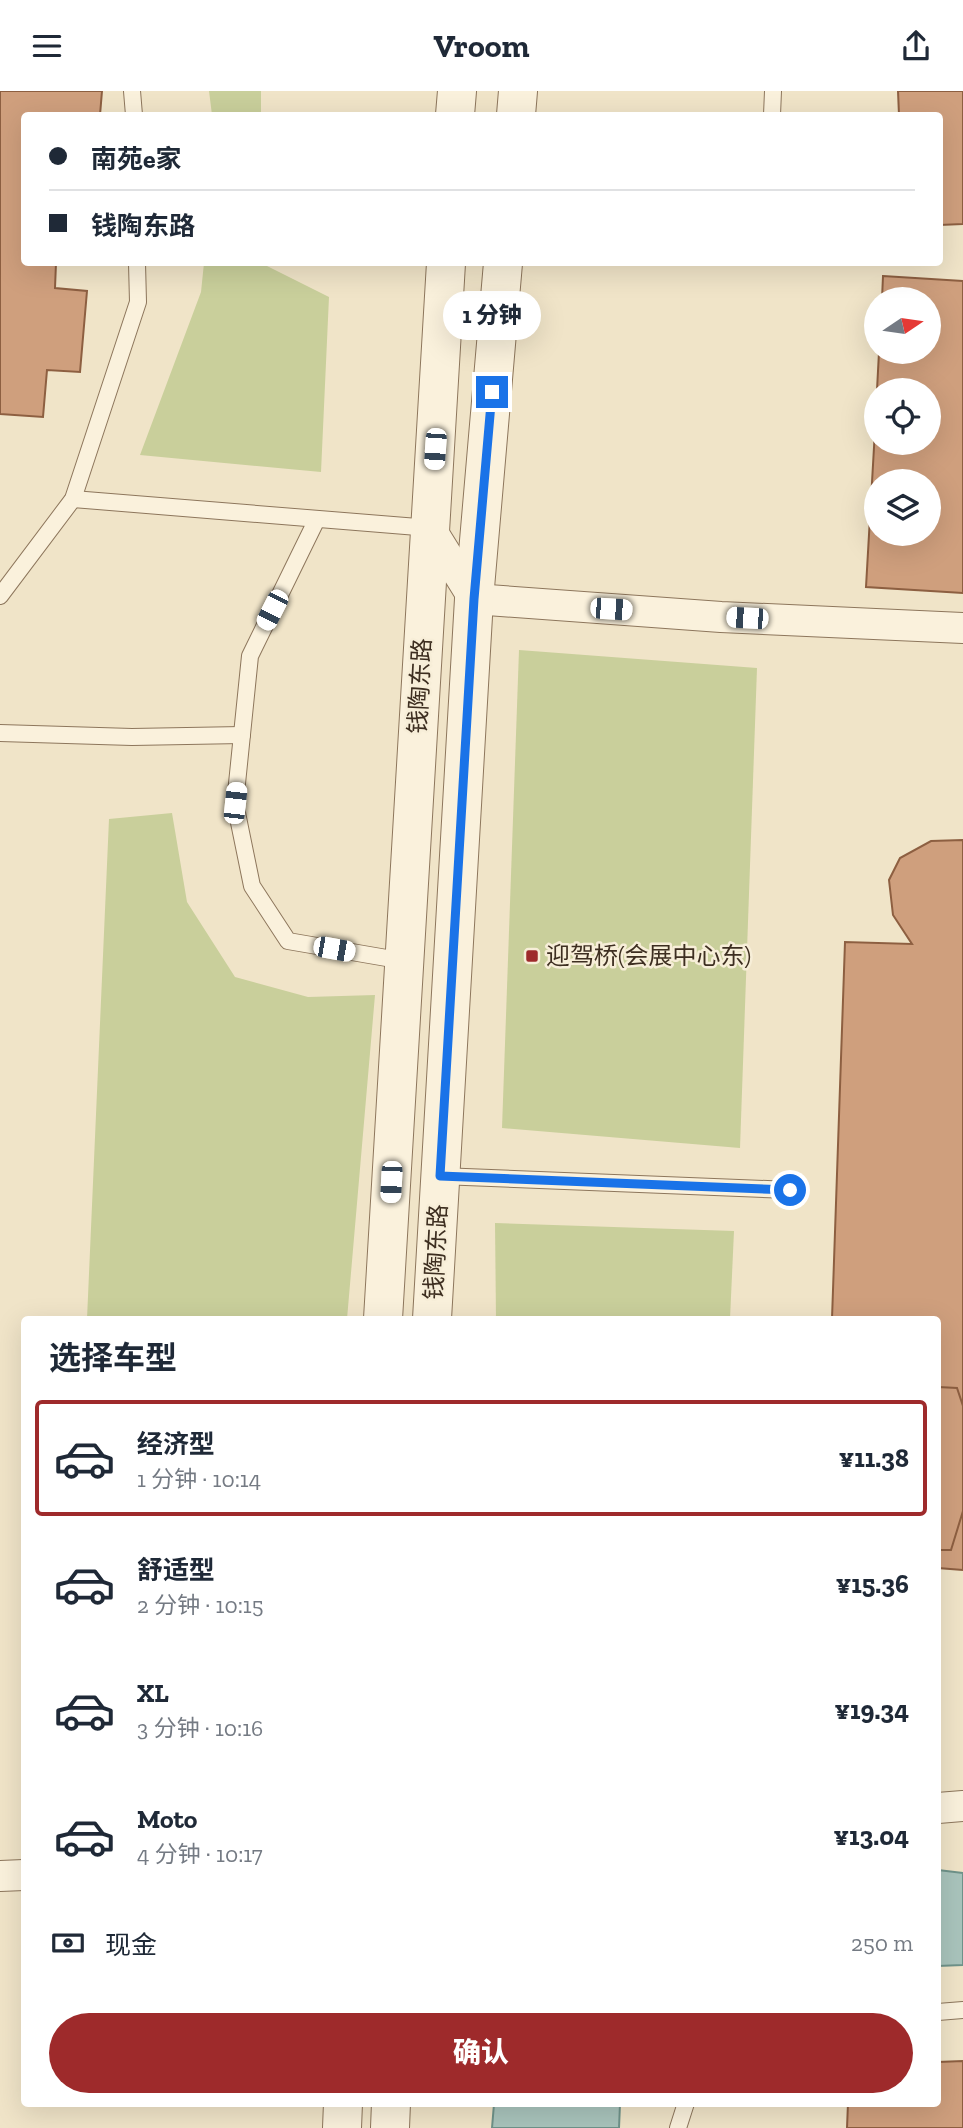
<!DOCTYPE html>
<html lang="zh">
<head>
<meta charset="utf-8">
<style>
	:root { --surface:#fff; --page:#f2f2f3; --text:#1f2937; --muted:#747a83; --line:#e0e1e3; --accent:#9e2a2b }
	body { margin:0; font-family:"Zilla Slab","Noto Sans SC",serif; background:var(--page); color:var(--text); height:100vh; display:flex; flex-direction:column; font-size:26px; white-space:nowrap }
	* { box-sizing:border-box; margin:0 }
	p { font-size:23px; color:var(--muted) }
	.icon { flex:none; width:38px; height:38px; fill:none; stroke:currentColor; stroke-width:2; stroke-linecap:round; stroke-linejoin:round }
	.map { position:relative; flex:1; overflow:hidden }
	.side { position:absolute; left:21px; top:1225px; width:920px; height:791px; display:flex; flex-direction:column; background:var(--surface); border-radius:7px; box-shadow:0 7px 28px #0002 }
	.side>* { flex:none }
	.hud { position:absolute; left:21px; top:21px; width:922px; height:154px; border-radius:7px; box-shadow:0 7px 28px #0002; display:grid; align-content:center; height:154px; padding:0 28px; background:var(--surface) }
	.needle { width:46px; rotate:77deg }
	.controls { position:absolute; left:864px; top:196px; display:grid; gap:14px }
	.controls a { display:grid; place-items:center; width:77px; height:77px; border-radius:50%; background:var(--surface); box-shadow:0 7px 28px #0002; font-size:35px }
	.end { position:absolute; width:32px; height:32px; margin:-16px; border:9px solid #1a73e8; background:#fff; box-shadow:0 0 0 4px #fff }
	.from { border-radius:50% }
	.bubble { position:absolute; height:49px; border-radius:24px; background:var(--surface); box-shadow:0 7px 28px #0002; font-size:23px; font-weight:800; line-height:49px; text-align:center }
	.car { position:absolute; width:21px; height:42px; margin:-21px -10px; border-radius:9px; box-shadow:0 0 5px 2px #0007; background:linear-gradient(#fff 24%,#345 0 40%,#fff 0 76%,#345 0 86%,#fff 0) }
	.hud b { display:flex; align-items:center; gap:24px; height:66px; font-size:26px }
	.hud b+b { border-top:2px solid var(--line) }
	.hud i { width:18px; height:18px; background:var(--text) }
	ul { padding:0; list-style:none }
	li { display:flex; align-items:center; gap:21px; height:116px; margin:0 14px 10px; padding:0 14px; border:4px solid transparent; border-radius:7px }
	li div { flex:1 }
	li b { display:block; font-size:26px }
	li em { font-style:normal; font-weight:800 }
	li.on { border-color:var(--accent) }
	li>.icon { width:63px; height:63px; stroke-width:1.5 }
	h2 { padding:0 28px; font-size:32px; line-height:84px }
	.pay { display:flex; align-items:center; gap:18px; height:77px; padding:0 28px; font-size:26px }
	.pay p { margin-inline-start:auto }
	.button { display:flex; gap:14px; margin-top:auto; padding:14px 28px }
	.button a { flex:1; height:80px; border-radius:42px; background:var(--accent); color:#fff; font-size:28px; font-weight:800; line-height:80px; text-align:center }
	header { display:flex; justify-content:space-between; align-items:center; height:91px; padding:0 28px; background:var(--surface); font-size:32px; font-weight:800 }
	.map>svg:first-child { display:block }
	.green { fill:#c9cf9b }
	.water { fill:#a9c4bc; stroke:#6f938a; stroke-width:2 }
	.building { fill:#cf9f7d; stroke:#8d5f41; stroke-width:2; fill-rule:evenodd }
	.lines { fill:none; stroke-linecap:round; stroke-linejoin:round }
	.service-casing { stroke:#8d765c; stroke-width:18 }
	.minor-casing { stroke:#8d765c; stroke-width:32 }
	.tertiary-casing { stroke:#8d765c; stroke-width:40 }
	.service { stroke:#faf1dc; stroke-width:16 }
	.minor { stroke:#faf1dc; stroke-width:30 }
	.tertiary { stroke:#faf1dc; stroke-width:38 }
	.route { stroke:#1a73e8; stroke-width:9 }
	.poi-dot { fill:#9e2a2b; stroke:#f7eed8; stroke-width:2.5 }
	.labels { text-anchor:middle; stroke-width:5; stroke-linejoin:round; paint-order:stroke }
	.street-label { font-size:24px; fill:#3d2e20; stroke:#f7eed8 }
	.poi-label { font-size:24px; fill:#3d2e20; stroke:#f7eed8; text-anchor:start }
</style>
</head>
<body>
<header><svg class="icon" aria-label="menu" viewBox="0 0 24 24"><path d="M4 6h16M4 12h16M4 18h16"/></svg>Vroom<svg class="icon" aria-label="share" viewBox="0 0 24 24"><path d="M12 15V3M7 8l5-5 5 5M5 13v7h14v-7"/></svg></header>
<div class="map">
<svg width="963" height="2037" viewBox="0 0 963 2037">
	<rect width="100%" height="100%" fill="#f0e4c8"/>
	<!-- green -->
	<g class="green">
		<polygon points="209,0 261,0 261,24 212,24"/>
		<polygon points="204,172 261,172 329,206 321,381 140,364 201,201"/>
		<polygon points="519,559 757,577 740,1057 502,1037"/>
		<polygon points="172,722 187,811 235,886 308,906 375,904 347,1228 87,1228 109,728"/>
		<polygon points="495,1132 734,1140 730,1228 496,1228"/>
	</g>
	<!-- water -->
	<g class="water">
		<polygon points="938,1779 963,1782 963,1874 938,1875"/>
		<polygon points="494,2013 620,2013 619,2037 492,2037"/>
	</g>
	<!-- building -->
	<g class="building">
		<polygon points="0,0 102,0 100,24 24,24 24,172 56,172 55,197 87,200 80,281 47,279 43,326 0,323"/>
		<polygon points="898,0 963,0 963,133 940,134 940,24 899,24"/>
		<path d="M883,185L963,190V502L866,496L877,304V352H929V299H877L879,261H929V208H882ZM877,390H929V443H877Z"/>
		<polygon points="963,749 963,1479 938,1477 938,1228 832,1228 845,851 912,853 893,824 889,789 900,767 931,750"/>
		<polygon points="938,1296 957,1297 963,1315 963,1420 951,1459 938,1459"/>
		<polygon points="963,1970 963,2037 847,2037 848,2012 938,2012 938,1971"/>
	</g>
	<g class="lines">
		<!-- service casing -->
		<g class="service-casing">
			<g id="service">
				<polyline points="132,0 134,24"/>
				<polyline points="772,24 773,0"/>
				<polyline points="73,408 430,437"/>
				<polyline points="317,428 250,565 235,712 252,795 288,850 404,870"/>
				<polyline points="0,505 73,408 138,211 137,172"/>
				<polyline points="0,642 132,646 242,644"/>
				<polyline points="440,1085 790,1099"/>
				<polyline points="938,1921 963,1919"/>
				<polyline points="678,2037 686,2012"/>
			</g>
		</g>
		<!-- minor casing -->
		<g class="minor-casing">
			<g id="minor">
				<polyline points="430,437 474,508 721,526 963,537"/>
				<polyline points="938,1717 963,1715"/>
				<polyline points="0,1785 24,1784"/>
			</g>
		</g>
		<!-- tertiary casing -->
		<g class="tertiary-casing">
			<g id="tertiary">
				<polyline points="455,24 457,0"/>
				<polyline points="516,24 518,0"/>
				<polyline points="383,1228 446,172"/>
				<polyline points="432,1228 474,508 503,172"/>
				<polyline points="342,2037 343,2012"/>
				<polyline points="390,2037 391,2012"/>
			</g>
		</g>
		<!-- service -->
		<use href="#service" class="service"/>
		<!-- minor -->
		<use href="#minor" class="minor"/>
		<!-- tertiary -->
		<use href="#tertiary" class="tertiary"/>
	</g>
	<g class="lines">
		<!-- route -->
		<polyline class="route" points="492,301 474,508 440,1085 790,1099"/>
	</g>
	<!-- markers -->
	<rect class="poi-dot" x="525" y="858" width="14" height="14" rx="3.5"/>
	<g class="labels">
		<!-- street labels -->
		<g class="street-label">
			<text transform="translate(420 595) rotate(-87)" y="8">钱陶东路</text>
			<text transform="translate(436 1161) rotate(-87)" y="8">钱陶东路</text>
		</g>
		<!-- poi labels -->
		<g class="poi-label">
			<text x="546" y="873">迎驾桥(会展中心东)</text>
		</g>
	</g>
</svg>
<div class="controls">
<a><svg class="needle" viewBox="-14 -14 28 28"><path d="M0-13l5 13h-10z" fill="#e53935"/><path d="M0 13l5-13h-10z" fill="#747a83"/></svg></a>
<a><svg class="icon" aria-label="locate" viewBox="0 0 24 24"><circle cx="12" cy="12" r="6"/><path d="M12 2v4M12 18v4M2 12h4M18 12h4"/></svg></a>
<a><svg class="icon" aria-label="layers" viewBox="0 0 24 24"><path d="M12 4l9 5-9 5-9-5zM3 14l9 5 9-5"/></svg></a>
</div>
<i class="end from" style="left:790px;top:1099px"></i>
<i class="end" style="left:492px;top:301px"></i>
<div class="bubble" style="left:443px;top:200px;width:98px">1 分钟</div>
<i class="car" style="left:435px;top:358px;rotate:184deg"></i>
<i class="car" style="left:611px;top:518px;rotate:94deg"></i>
<i class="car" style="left:272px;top:519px;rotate:207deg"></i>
<i class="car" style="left:747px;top:527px;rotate:273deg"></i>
<i class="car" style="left:235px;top:712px;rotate:6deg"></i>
<i class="car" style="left:334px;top:858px;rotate:100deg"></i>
<i class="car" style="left:391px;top:1091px;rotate:183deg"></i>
<div class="hud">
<b><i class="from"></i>南苑e家</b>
<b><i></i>钱陶东路</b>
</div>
<section class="side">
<h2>选择车型</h2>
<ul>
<li class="on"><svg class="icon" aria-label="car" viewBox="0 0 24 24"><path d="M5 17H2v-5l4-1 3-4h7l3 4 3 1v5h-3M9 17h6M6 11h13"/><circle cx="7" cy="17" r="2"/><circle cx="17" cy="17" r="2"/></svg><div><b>经济型</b><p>1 分钟 · 10:14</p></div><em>¥11.38</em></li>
<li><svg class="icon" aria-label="car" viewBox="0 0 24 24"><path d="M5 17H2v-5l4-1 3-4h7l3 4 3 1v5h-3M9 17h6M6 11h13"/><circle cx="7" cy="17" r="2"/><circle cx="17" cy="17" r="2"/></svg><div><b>舒适型</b><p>2 分钟 · 10:15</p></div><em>¥15.36</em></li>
<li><svg class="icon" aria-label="car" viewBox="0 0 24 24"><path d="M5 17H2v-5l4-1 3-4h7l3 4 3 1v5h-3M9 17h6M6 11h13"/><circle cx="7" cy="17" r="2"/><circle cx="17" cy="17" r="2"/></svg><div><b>XL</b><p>3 分钟 · 10:16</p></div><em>¥19.34</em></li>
<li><svg class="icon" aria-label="car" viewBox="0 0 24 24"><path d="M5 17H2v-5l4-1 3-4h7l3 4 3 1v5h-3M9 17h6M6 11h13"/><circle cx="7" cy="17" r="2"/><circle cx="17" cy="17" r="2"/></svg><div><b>Moto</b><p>4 分钟 · 10:17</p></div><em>¥13.04</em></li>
</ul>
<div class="pay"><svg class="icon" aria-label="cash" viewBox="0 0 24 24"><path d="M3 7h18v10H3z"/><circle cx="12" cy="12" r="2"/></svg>现金<p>250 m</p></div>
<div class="button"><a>确认</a></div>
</section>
</div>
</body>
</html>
